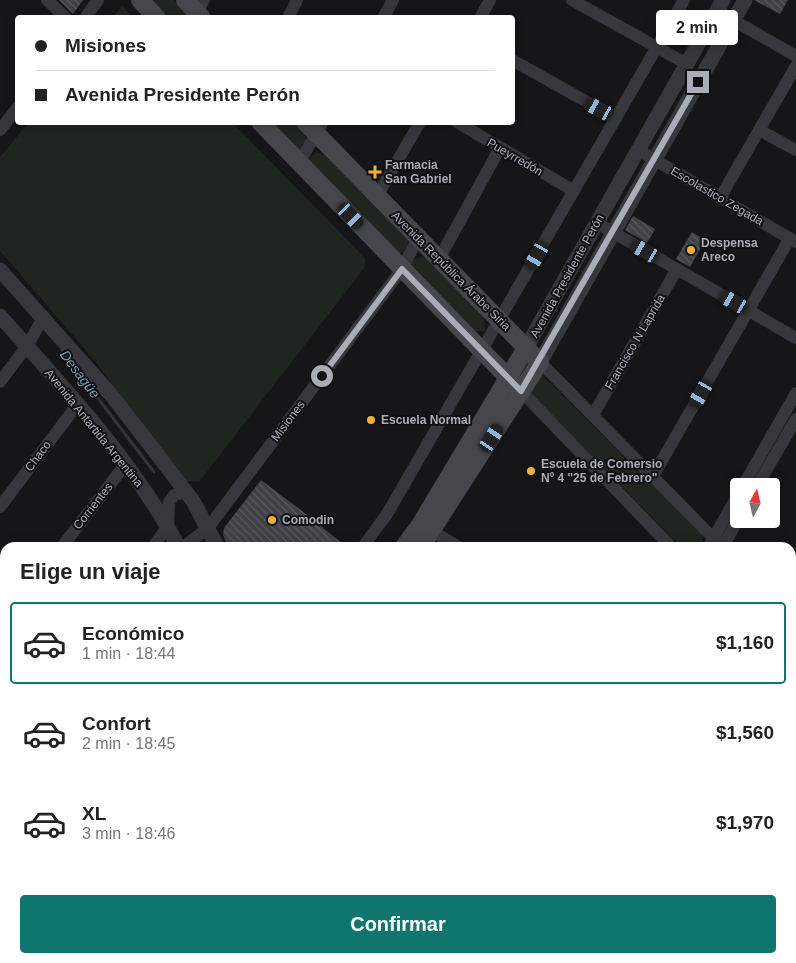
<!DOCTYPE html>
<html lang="es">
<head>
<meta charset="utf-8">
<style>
	:root { --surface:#fff; --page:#f6f6f6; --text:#222; --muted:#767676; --line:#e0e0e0; --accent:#0f766e }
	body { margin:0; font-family:Helvetica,sans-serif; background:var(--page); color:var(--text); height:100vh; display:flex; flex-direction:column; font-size:19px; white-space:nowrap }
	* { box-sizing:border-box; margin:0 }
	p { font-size:16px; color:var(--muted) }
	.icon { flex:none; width:28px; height:28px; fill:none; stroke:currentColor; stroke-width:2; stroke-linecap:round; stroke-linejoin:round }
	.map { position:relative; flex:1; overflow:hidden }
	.details { position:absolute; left:0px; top:542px; width:796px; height:421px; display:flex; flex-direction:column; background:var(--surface); border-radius:15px 15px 0 0; box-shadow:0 2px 12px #0003 }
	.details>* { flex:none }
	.hud { position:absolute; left:15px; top:15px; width:500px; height:110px; border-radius:5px; box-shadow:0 2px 12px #0003; display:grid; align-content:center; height:110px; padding:0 20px; background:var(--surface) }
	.needle { width:32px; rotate:8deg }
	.buttons { position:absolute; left:730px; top:478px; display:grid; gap:10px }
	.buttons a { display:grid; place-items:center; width:50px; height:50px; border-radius:5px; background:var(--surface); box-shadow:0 2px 12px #0003; font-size:25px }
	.end { position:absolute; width:22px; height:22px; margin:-11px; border:6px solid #a8adb8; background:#111; box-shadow:0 0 0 2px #111 }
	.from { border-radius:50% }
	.bubble { position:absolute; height:35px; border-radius:5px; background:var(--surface); box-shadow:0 2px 12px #0003; font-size:16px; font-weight:800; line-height:35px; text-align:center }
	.car { position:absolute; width:15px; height:30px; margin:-15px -8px; border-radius:6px; box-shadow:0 0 4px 1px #0007; background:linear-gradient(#222 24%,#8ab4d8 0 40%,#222 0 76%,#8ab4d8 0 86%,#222 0) }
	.hud b { display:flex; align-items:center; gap:18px; height:48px; font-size:19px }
	.hud b+b { border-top:1px solid var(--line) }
	.hud i { width:12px; height:12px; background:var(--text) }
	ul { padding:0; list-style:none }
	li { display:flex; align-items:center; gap:15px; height:82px; margin:0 10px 8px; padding:0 10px; border:2px solid transparent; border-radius:5px }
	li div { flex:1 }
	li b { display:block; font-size:19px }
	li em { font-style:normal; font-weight:800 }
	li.active { border-color:var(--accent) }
	li>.icon { width:45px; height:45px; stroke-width:1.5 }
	h2 { padding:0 20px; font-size:22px; line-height:60px }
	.button { display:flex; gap:10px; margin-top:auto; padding:10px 20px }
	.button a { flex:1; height:58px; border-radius:5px; background:var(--accent); color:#fff; font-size:20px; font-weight:800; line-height:58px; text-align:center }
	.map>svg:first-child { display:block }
	.park { fill:#1e261f }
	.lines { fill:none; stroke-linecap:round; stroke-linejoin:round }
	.stream { stroke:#2c353c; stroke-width:3 }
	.building { fill:url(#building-back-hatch) }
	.pedestrian { stroke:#37383d; stroke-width:9 }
	.minor { stroke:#37383d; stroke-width:12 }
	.tertiary { stroke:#37383d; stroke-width:15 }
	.secondary { stroke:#45474d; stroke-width:18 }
	.route { stroke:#a8adb8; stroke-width:6 }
	.poi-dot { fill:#f2b134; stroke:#111113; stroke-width:2 }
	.labels { text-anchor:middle; stroke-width:4; stroke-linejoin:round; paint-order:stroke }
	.street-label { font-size:12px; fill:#a8adb8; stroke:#111113 }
	.poi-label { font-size:12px; font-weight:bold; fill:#a8adb8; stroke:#111113; text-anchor:start }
	.water-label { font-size:14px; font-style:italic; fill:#7f9bb3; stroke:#111113 }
</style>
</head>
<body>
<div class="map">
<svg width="796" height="963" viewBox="0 0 796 963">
	<defs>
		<pattern id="building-back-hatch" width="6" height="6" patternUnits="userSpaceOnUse" patternTransform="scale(1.25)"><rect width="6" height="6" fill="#404145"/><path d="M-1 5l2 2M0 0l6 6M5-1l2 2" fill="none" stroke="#595a5e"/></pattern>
	</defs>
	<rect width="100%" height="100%" fill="#161618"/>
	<!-- park -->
	<g class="park">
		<polygon points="144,0 174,0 191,17 161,17"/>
		<polygon points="122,6 132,17 113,17"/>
		<polygon points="28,123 233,123 365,258 365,267 199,482 186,481 90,355 0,251 0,157"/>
		<path d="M265,123H296C306,132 311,142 298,151Z"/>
		<polygon points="317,153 325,155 408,240 406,252 395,255 308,161 312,155"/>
		<polygon points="426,257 484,316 485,331 471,331 410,265 413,259"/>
		<polygon points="540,373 702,535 702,547 681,547 528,390"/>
		<polygon points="791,630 796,634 796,664 791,659"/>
		<polygon points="5,754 5,854 0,857 0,760"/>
	</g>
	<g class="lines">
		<!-- stream -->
		<g class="stream">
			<polyline points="62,351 154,472"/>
			<polyline points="203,543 205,548"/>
			<polyline points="406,959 408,963"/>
		</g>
	</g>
	<!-- building -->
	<g class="building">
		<polygon points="59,0 83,0 73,14"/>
		<polygon points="754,0 788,0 780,14"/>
		<polygon points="633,216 655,229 647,243 625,230"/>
		<polygon points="692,232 705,240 690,267 676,259"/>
		<polygon points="261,480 302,511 348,548 229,548 223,535 224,528"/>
	</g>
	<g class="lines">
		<!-- pedestrian -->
		<g class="pedestrian">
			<polyline points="791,748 796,751"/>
			<polyline points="791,817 796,820"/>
		</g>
		<!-- minor -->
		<g class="minor">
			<polyline points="47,0 66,18"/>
			<polyline points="572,0 687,64"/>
			<polyline points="717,11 796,56"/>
			<polyline points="197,13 204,0"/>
			<polyline points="85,18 98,0"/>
			<polyline points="288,18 297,0"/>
			<polyline points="383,18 393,0"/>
			<polyline points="480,18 490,0"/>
			<polyline points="512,60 616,118"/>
			<polyline points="457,122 574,191"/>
			<polyline points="0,130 18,107"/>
			<polyline points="759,130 796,150"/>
			<polyline points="638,150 796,242"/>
			<polyline points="299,163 323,122"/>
			<polyline points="377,196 420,122"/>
			<polyline points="720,198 796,66"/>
			<polyline points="597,223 796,338"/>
			<polyline points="439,259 500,148"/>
			<polyline points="540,362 723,548"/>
			<polyline points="0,382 27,346 43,318"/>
			<polyline points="521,391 672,548"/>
			<polyline points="593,415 677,269"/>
			<polyline points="653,476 790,238"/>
			<polyline points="743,486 796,393"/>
			<polyline points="757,486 796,419"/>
			<polyline points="0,507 77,405"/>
			<polyline points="424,527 461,548"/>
			<polyline points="61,548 125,465"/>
			<polyline points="152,548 168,526 169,502 174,495 186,492"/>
			<polyline points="182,548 208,528 402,269 418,238"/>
			<polyline points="362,548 387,514 684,0"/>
			<polyline points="708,548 739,493"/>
			<polyline points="722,548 739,518"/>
			<polyline points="791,617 796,621"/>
			<polyline points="0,627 5,620"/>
			<polyline points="0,639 5,643"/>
			<polyline points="0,671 5,666"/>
			<polyline points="791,671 796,676"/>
			<polyline points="0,727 4,735 0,746"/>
			<polyline points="792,861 796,854"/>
			<polyline points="127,959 133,963"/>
			<polyline points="535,959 542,963"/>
			<polyline points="677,959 685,963"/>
			<polyline points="774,959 777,963"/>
			<polyline points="113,963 116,959"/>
			<polyline points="207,963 210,959"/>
			<polyline points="305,963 309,959"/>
			<polyline points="469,963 472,959"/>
			<polyline points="482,963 485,959"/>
			<polyline points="635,963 638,959"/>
		</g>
		<!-- tertiary -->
		<g class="tertiary">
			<polyline points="0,270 113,397 193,501 218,548"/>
			<path d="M0,316C62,386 136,464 179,548"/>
			<polyline points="526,348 723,0"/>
			<polyline points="540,362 745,0"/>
			<polyline points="387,959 390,963"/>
			<polyline points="420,959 422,963"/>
		</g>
		<!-- secondary -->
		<g class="secondary">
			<polyline points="140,0 157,18"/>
			<polyline points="185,0 202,18"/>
			<polyline points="260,122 521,391"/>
			<polyline points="305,122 540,362 420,548"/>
			<polyline points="403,548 420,525 526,348"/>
			<polyline points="0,866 5,860"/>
			<polyline points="0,899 5,892"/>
		</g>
	</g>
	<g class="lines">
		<!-- route -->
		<polyline class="route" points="322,376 402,269 521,391 698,82"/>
	</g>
	<!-- markers -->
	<g class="poi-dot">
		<path d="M372.5 164.5h5v5h5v5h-5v5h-5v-5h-5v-5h5z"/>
		<circle cx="691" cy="250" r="5"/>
		<circle cx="371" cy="420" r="5"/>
		<circle cx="531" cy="471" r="5"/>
		<circle cx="272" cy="520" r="5"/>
	</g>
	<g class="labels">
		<!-- street labels -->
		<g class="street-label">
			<text transform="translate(515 157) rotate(30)" y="4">Pueyrredón</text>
			<text transform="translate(717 196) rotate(30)" y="4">Escolastico Zegada</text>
			<text transform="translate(451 271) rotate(45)" y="4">Avenida República Árabe Siria</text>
			<text transform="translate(567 276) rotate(-61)" y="4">Avenida Presidente Perón</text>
			<text transform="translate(635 342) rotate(-60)" y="4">Francisco N Laprida</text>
			<text transform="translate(288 421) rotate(-53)" y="4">Misiones</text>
			<text transform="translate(94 428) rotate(51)" y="4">Avenida Antartida Argentina</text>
			<text transform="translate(38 456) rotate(-53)" y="4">Chaco</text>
			<text transform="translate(93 506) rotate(-52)" y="4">Corrientes</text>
		</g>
		<!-- poi labels -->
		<g class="poi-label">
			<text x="385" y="169">Farmacia<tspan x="385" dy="14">San Gabriel</tspan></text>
			<text x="701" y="247">Despensa<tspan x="701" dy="14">Areco</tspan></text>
			<text x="381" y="424">Escuela Normal</text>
			<text x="541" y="468">Escuela de Comersio<tspan x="541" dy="14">Nº 4 "25 de Febrero"</tspan></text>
			<text x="282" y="524">Comodin</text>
		</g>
		<!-- water labels -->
		<g class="water-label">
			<text transform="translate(80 374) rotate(53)" y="5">Desagüe</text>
		</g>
	</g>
</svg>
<div class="buttons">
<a><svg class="needle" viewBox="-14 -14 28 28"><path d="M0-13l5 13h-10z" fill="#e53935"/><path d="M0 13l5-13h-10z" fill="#767676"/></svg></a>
</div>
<i class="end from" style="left:322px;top:376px"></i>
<i class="end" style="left:698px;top:82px"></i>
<div class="bubble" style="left:656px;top:10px;width:82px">2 min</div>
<i class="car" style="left:599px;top:109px;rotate:299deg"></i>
<i class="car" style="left:351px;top:216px;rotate:136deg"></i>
<i class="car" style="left:645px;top:251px;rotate:300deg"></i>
<i class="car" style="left:537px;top:256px;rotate:210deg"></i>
<i class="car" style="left:734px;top:302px;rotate:300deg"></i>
<i class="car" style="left:701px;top:394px;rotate:210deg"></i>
<i class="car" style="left:492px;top:438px;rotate:33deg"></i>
<div class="hud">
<b><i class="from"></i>Misiones</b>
<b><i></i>Avenida Presidente Perón</b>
</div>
<section class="details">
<h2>Elige un viaje</h2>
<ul>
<li class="active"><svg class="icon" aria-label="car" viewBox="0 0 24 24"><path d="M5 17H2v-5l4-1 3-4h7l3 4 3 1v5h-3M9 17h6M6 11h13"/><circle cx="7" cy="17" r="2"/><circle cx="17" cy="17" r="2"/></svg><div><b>Económico</b><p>1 min · 18:44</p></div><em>$1,160</em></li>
<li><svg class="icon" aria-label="car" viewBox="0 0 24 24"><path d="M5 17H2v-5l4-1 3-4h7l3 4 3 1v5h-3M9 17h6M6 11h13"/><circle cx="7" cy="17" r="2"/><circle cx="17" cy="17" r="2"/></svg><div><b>Confort</b><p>2 min · 18:45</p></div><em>$1,560</em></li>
<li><svg class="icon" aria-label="car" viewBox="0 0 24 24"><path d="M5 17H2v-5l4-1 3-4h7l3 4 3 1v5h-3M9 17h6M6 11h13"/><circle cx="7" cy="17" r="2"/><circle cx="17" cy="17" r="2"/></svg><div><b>XL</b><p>3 min · 18:46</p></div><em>$1,970</em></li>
</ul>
<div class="button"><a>Confirmar</a></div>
</section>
</div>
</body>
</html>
